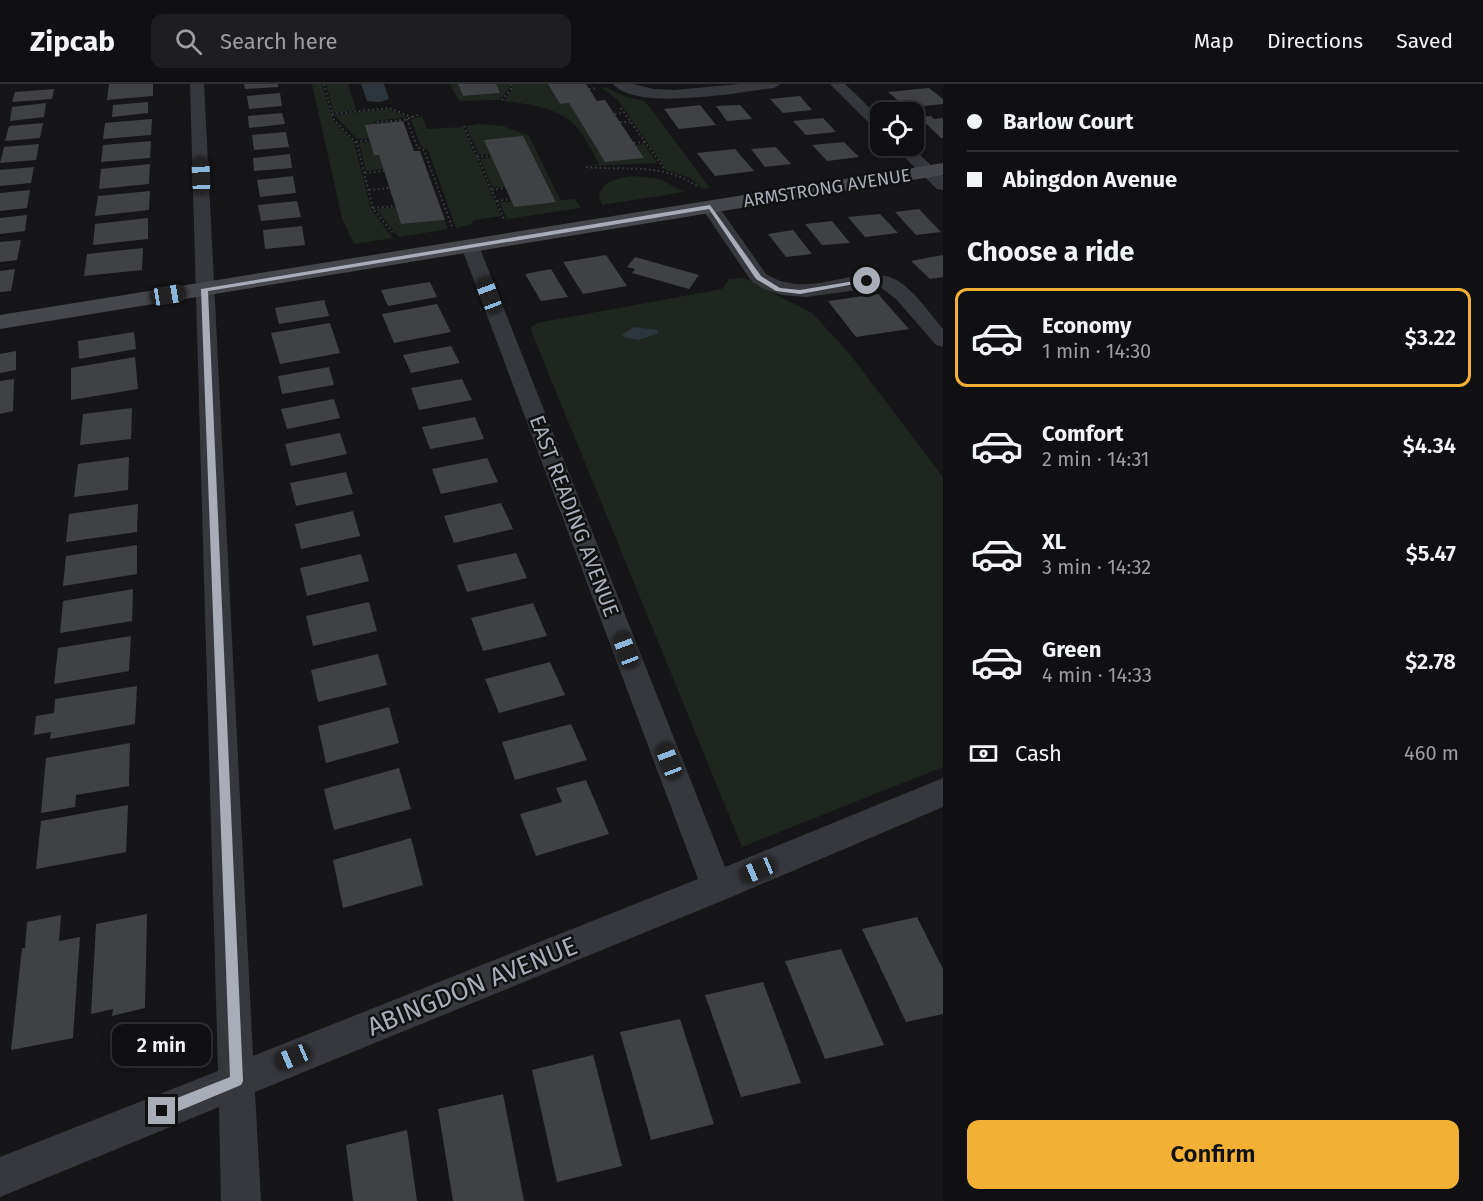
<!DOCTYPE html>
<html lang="en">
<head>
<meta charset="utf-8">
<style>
	:root { --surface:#101012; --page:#1e1e20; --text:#f1f3f6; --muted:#9c9d9f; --line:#303032; --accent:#f2b134 }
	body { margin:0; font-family:"Fira Sans",sans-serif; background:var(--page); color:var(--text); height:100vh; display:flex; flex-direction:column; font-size:22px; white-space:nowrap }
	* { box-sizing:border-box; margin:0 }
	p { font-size:20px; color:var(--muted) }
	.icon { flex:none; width:33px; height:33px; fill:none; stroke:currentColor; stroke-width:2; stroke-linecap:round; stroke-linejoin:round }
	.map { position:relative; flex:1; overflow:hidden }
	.panel { display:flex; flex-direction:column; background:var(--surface); width:540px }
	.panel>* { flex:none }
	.banner { display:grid; align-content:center; height:132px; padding:0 24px; background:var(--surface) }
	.fabs { position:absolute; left:870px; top:18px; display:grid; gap:12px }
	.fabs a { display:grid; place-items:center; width:54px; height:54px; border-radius:12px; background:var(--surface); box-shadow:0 3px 15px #0003,0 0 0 2px var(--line); font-size:30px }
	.end { position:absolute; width:27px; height:27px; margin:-14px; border:8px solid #a8adb8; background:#111; box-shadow:0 0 0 3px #111 }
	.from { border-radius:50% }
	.bubble { position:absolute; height:42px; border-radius:12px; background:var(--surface); box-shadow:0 3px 15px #0003,0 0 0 2px var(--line); font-size:20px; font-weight:600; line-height:42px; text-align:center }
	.car { position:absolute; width:18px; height:36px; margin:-18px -9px; border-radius:8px; box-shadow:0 0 4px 2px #0007; background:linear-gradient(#222 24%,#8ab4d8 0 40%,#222 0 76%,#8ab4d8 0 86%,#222 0) }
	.banner b { display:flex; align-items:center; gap:21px; height:57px; font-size:22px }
	.banner b+b { border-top:2px solid var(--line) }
	.banner i { width:15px; height:15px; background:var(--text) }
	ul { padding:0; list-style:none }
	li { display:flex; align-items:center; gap:18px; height:99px; margin:0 12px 9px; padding:0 12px; border:3px solid transparent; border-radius:12px }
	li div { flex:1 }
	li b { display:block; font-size:22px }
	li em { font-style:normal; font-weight:600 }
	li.active { border-color:var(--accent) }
	li>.icon { width:54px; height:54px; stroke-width:1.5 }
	h2 { padding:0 24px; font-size:27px; line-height:72px }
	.pay { display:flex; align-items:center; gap:15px; height:66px; padding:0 24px; font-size:22px }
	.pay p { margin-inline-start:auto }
	.action { display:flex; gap:12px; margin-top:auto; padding:12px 24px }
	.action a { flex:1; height:69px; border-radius:12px; background:var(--accent); color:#111; font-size:24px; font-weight:600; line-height:69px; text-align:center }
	header { display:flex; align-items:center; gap:36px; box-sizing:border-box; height:84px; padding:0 30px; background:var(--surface); border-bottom:2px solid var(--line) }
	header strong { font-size:28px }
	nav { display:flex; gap:33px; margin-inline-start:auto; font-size:21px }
	.search { width:420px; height:54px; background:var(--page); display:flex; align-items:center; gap:15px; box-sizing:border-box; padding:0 21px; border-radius:12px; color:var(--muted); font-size:22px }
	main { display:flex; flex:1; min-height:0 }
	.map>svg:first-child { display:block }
	.green { fill:#1e261f }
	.water { fill:#2c353c }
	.building { fill:#404145 }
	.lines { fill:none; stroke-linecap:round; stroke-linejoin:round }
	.path { stroke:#3d3f44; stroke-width:2; stroke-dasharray:1.5 3; stroke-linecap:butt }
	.street { fill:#37383d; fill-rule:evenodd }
	.secondary { fill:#45474d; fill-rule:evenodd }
	.route { fill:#a8adb8 }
	.labels { text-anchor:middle; stroke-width:5; stroke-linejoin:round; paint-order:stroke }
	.far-street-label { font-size:18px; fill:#a8adb8; stroke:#111113 }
	.street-label { font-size:21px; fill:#a8adb8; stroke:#111113 }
	.near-street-label { font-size:26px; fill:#a8adb8; stroke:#111113 }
</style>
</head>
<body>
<header>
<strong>Zipcab</strong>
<div class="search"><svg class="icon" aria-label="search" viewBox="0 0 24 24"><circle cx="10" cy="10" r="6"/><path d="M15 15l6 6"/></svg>Search here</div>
<nav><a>Map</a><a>Directions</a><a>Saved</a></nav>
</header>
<main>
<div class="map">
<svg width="943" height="1117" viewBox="0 0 943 1117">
	<rect width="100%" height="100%" fill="#161618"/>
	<!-- green -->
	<g class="green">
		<polygon points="312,0 322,0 333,37 354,58 371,125 393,154 354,160 342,134"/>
		<polygon points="326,0 348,0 356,26 334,29"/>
		<polygon points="450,0 458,0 463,12 500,9 496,0 508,0 510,4 499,16 459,17"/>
		<path d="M511,0H548L560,20L569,19L605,78L644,74L635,61L644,60L657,79L585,82L599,80C592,67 584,50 574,40C556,23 527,20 504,17L513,4Z"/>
		<polygon points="606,3 623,12 645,17 710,104 703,105 690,94 666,86 619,17 602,4"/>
		<polygon points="388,25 408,33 375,37 369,54 357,55 334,31"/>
		<polygon points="422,32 427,45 463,43 501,132 475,136 470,141 456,144 428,66 421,62 411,36"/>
		<polygon points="479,40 503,42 529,52 560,116 575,115 581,124 507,135 499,118 556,117 523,53 490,70 479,71 466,42"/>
		<polygon points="370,58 374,71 379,71 384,85 366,87 359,59"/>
		<polygon points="492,73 505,103 493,104 480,75"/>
		<path d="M633,92L660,95L684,108L602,121L599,112C602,96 619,94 633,92Z"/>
		<polygon points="395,123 401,140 445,136 448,145 399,153 376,125"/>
		<polygon points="744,194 812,229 849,269 943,393 943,683 742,763 530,244 537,239 722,205 729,195"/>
	</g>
	<!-- water -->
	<g class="water">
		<polygon points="361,0 384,0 389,15 380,18 367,17"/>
		<polygon points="634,243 658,246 658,249 638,256 624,253 622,251"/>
	</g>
	<!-- building -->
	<g class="building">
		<polygon points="109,0 153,0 153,12 107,16"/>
		<polygon points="244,0 278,0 278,3 245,5"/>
		<polygon points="458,0 496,0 500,9 463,12"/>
		<polygon points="548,0 586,0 597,17 605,16 644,74 605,78 569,19 560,20"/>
		<polygon points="929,4 943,15 943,20 907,24 888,8"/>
		<polygon points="54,5 52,15 12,18 15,8"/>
		<polygon points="280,9 282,22 249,25 247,12"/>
		<polygon points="800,12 812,26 783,29 770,15"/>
		<polygon points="148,18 148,29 112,33 113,21"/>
		<polygon points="46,19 44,33 10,37 12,23"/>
		<polygon points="700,21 716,41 679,45 664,25"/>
		<polygon points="740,21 752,35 727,37 716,22"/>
		<polygon points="282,29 285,40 249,44 248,32"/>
		<polygon points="931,32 934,35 943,34 943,54 941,54 919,33"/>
		<polygon points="823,34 836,48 806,51 793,37"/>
		<polygon points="152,35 151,51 103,55 105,39"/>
		<polygon points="403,37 414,67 420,67 445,136 401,140 379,71 374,71 365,41"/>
		<polygon points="43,39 40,54 5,57 9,42"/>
		<polygon points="286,48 289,63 254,66 252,51"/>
		<polygon points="523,52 556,118 514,123 484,56"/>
		<polygon points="151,57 150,74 101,78 103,61"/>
		<polygon points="844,58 859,73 827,77 812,61"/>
		<polygon points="39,60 36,76 0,79 4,63"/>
		<polygon points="776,63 791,80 765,83 751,65"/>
		<polygon points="735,65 754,87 715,92 697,69"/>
		<polygon points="290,70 292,84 254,87 253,74"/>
		<polygon points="150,80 149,100 99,105 101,85"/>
		<polygon points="34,83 31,99 0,102 0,86"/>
		<polygon points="293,92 296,109 260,113 257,96"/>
		<polygon points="30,106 27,124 0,127 0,109"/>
		<polygon points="150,107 149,126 95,132 98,112"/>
		<polygon points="297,117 301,133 261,137 258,121"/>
		<polygon points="919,125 941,148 916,151 895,128"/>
		<polygon points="880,130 898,149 865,153 848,133"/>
		<polygon points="27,131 25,147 0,150 0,134"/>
		<polygon points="148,134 148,155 93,161 95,140"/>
		<polygon points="832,137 850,159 822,161 805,140"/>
		<polygon points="302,142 305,161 265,165 263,146"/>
		<polygon points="793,146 812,170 786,173 768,150"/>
		<polygon points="21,156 17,176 0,178 0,158"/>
		<polygon points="143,164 142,186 84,192 87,170"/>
		<polygon points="606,171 627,202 583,210 563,178"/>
		<polygon points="943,171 943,193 930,195 911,177"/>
		<polygon points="635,173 699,191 689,205 668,199 632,189 635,185 627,183"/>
		<polygon points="15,185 11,207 0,208 0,187"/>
		<polygon points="551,185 568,213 541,217 525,190"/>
		<polygon points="430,198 437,213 388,222 381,206"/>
		<polygon points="878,210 909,245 856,253 828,217"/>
		<polygon points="324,216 329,232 279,240 275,224"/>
		<polygon points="437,220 451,248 394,259 382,230"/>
		<polygon points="330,239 340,269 280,280 271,249"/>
		<polygon points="134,248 136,265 79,275 78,257"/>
		<polygon points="451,262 460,279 411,289 403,271"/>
		<polygon points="16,267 16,286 0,289 0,270"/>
		<polygon points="135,273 138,305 71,316 71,284"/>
		<polygon points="329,283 334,301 282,310 278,292"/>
		<polygon points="14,295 13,327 0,330 0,297"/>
		<polygon points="462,295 472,316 419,326 411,304"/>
		<polygon points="334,315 340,334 287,345 281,325"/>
		<polygon points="132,324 131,355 80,361 83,330"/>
		<polygon points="475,333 484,355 430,365 422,343"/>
		<polygon points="340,349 347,370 291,382 285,360"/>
		<polygon points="129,373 128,406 74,413 78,380"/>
		<polygon points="487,374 498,398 441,410 432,385"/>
		<polygon points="346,388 353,410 296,422 290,399"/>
		<polygon points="501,419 513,445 454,459 444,432"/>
		<polygon points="138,420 137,448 66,458 69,430"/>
		<polygon points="353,427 360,452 301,465 295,440"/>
		<polygon points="137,461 137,490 63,502 66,472"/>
		<polygon points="516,469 527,494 467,508 457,481"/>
		<polygon points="361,470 369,497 307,512 300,484"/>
		<polygon points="133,505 132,537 60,549 63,517"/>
		<polygon points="369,518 377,547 313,562 306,532"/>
		<polygon points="533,519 547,552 483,567 471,534"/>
		<polygon points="131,552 129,587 54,600 58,564"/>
		<polygon points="378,570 387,601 318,618 311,586"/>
		<polygon points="550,578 565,611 499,629 485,595"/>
		<polygon points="137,602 135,640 50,655 51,648 34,651 36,632 54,629 55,615"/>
		<polygon points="389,623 399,659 326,679 318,642"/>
		<polygon points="571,640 587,676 515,696 502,658"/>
		<polygon points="130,659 129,702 76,711 75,723 41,729 46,674"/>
		<polygon points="399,684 411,725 334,746 324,705"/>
		<polygon points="586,696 609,750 536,772 520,730 562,718 556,704"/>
		<polygon points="128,721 126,768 36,785 41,737"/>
		<polygon points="411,754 423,801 343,824 333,776"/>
		<polygon points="147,830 145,924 112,932 113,925 91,930 96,840"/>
		<polygon points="61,831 59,857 80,853 73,954 11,966 22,864 25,864 27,838"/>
		<polygon points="917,833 943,885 943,930 906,938 862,845"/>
		<polygon points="841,865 884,961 825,975 785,877"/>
		<polygon points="763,898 801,999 741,1013 705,911"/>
		<polygon points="680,935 714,1040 651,1056 620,948"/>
		<polygon points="593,971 622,1082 557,1098 532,986"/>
		<polygon points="503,1010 524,1117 453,1117 438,1025"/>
		<polygon points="407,1046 417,1117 353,1117 346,1061"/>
	</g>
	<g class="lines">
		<!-- path -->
		<g class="path">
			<polyline points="324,0 334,36 357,60 373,125 394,150"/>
			<polyline points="589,5 597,4"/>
			<polyline points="502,16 512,4 510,0"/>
			<polyline points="621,24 665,86"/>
			<polyline points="332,30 389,24 412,33"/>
			<polyline points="615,30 624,29"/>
			<polyline points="407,35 417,63 424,66 452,143"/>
			<polyline points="377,38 404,36 421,30"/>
			<polyline points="620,38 630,38"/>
			<polyline points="464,42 504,135"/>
			<polyline points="356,58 370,56"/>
			<polyline points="634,59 645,58"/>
			<polyline points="477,73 491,72"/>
			<path d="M586,83C627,87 660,78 697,102"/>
			<polyline points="365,89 384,87"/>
			<polyline points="369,106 389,104"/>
			<polyline points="492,106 506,104"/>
			<polyline points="497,117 511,115"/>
			<polyline points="373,124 395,122"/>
		</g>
		<!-- street -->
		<g class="street">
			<polygon points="190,0 204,0 253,972 698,795 461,162 464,158 476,158 479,162 725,783 943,694 943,723 729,814 255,1008 261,1117 221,1117 219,1023 0,1113 0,1073 218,987"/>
			<path d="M613,0H633L654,5L674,6L740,0H781L774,4C740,8 637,28 613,0Z"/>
			<polygon points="830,0 845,0 880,34 880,46 875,45"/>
			<polygon points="893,62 910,62 943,92 943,106 937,105"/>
			<path d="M710,118L716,119L766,190C812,219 861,175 898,197C916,208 929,229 943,245V263L936,261L896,215L880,203L806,213L782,211L764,205L752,198L701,123L704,119Z"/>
		</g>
		<!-- secondary -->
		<polygon class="secondary" points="943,79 943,91 0,245 0,231"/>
	</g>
	<!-- route -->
	<polygon class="route" points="710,121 761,192 780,204 800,206 867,195 871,197 800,210 776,207 756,195 709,125 208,207 243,997 241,1001 162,1034 157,1032 155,1027 157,1022 230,993 201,205"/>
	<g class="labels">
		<!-- far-street labels -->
		<g class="far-street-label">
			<text transform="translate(827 104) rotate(-9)" y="6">ARMSTRONG AVENUE</text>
		</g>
		<!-- street labels -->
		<g class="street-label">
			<text transform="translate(574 432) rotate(69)" y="7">EAST READING AVENUE</text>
		</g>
		<!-- near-street labels -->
		<g class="near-street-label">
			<text transform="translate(472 902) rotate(-22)" y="9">ABINGDON AVENUE</text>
		</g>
	</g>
</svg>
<div class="fabs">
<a><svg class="icon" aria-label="locate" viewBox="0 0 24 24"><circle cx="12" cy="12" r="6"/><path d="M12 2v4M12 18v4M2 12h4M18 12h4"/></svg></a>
</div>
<i class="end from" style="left:867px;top:197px"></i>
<i class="end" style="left:162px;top:1027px"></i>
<div class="bubble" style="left:112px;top:940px;width:99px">2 min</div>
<i class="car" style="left:201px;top:92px;rotate:358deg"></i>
<i class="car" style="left:168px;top:211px;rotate:81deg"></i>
<i class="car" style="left:489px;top:211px;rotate:339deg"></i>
<i class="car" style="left:626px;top:566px;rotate:339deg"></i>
<i class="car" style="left:669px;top:677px;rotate:339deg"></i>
<i class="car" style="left:758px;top:786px;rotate:247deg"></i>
<i class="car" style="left:293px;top:973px;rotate:247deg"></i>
</div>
<section class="panel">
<div class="banner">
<b><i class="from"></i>Barlow Court</b>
<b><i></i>Abingdon Avenue</b>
</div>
<h2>Choose a ride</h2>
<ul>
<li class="active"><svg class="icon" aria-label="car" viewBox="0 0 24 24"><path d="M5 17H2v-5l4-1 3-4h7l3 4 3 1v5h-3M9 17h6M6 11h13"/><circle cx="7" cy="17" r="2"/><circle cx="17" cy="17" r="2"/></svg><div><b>Economy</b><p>1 min · 14:30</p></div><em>$3.22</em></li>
<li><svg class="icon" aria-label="car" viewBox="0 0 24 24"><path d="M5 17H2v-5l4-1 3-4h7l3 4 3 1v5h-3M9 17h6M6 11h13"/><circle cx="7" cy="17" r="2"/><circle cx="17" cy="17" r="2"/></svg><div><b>Comfort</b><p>2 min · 14:31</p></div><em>$4.34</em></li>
<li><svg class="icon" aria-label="car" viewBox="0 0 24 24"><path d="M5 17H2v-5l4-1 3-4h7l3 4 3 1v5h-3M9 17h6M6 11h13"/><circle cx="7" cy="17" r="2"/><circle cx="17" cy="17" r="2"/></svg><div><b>XL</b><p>3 min · 14:32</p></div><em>$5.47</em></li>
<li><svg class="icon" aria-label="car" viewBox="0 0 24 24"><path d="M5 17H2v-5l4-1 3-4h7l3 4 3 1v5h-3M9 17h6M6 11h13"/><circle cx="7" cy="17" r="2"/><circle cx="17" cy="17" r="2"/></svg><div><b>Green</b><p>4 min · 14:33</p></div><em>$2.78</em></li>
</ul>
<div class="pay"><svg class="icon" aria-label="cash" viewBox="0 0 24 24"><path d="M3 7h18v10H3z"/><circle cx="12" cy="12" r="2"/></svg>Cash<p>460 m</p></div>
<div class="action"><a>Confirm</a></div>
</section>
</main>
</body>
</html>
